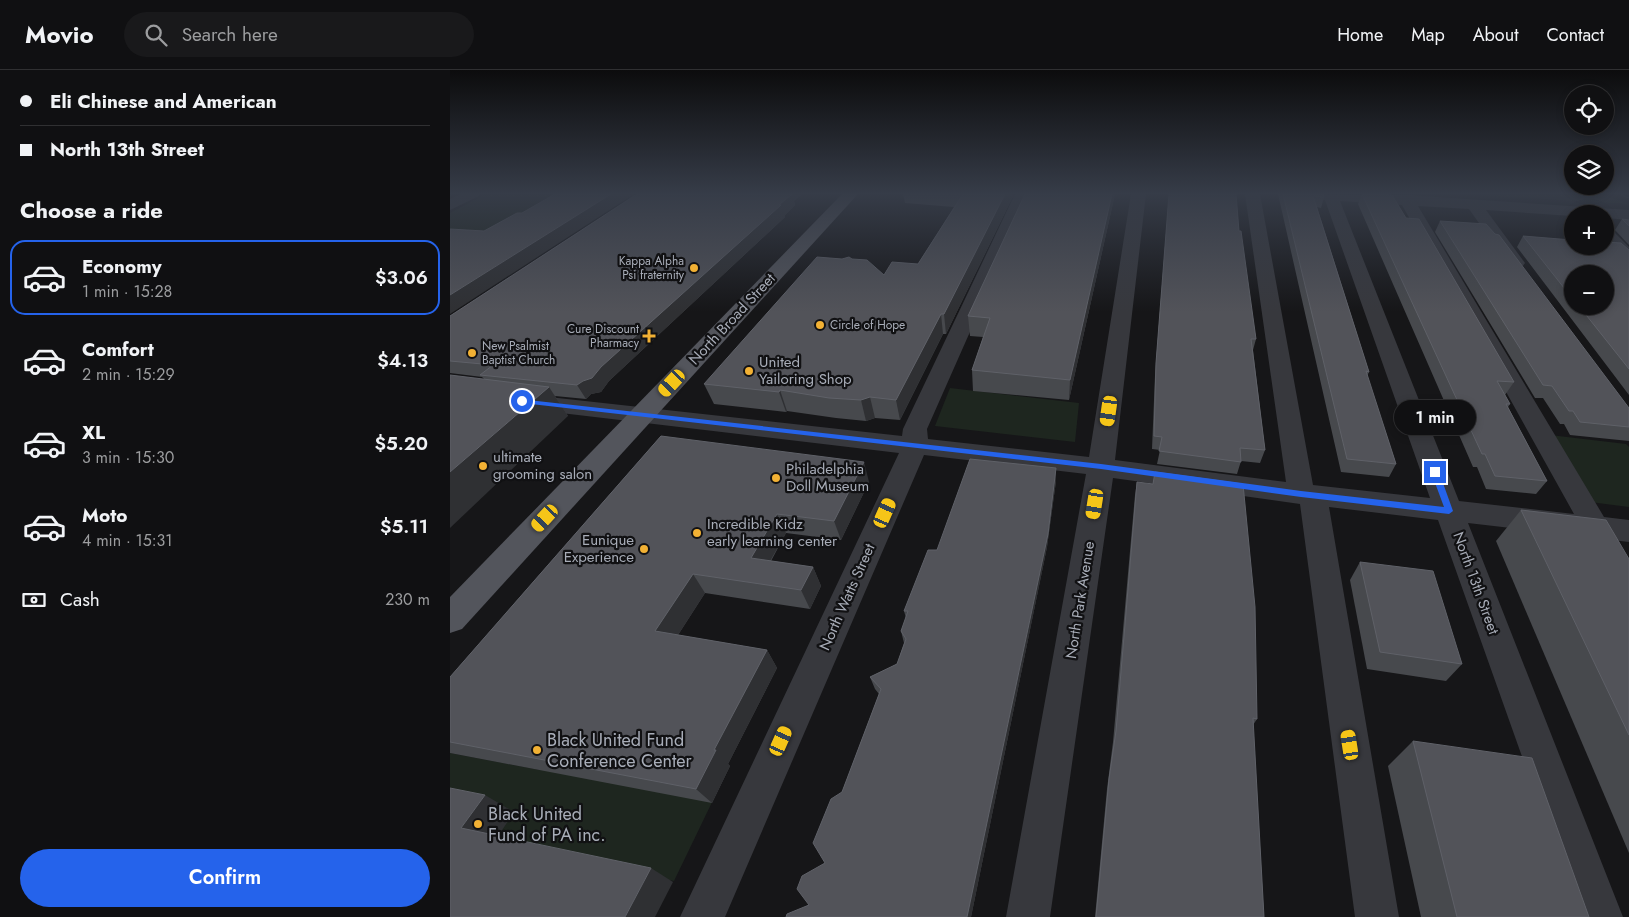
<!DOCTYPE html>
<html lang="en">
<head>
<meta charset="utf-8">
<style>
	:root { --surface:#101012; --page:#19191b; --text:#f1f3f6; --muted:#9c9d9f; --line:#303032; --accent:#2563eb }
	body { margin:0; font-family:Jost,sans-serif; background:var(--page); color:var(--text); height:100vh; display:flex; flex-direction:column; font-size:19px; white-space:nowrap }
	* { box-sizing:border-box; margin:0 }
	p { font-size:16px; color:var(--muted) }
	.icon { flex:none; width:28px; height:28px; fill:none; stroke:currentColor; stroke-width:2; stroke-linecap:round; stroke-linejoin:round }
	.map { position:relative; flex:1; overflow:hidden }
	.drawer { display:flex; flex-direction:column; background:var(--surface); width:450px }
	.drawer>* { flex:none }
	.guide { display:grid; align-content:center; height:110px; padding:0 20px; background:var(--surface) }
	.buttons { position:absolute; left:1114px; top:15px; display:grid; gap:10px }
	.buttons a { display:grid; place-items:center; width:50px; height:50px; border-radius:50%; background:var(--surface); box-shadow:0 2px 8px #0003,0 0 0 1px var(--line); font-size:25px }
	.end { position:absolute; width:22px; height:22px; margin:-11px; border:6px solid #2563eb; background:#fff; box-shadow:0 0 0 2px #fff }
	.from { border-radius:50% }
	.bubble { position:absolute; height:35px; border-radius:18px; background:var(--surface); box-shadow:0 2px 8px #0003,0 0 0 1px var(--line); font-size:16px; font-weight:600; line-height:35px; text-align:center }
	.car { position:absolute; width:15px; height:30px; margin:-15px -8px; border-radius:6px; box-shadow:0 0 4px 1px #0007; background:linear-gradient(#f5c518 24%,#345 0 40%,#f5c518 0 76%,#345 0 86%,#f5c518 0) }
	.guide b { display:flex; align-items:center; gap:18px; height:48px; font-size:19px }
	.guide b+b { border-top:1px solid var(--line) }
	.guide i { width:12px; height:12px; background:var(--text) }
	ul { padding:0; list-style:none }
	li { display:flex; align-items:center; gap:15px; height:75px; margin:0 10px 8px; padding:0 10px; border:2px solid transparent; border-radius:15px }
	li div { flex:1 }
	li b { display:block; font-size:19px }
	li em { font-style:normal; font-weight:600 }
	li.current { border-color:var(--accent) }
	li>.icon { width:45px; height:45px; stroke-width:1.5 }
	h2 { padding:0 20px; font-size:22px; line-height:60px }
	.pay { display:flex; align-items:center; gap:12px; height:55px; padding:0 20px; font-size:19px }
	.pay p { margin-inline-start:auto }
	.primary-button { display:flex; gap:10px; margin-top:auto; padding:10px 20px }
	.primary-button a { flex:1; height:58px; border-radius:30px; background:var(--accent); color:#fff; font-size:20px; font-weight:600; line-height:58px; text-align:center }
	header { display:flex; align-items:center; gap:30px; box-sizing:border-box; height:70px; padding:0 25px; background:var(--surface); border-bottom:1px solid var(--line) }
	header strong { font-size:24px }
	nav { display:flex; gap:28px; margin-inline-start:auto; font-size:18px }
	.search { width:350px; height:45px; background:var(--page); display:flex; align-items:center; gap:12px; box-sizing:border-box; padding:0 18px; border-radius:28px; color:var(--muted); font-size:19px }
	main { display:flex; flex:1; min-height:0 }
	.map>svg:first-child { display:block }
	.green { fill:#1e261f }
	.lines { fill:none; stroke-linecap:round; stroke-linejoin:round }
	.minor { fill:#37383d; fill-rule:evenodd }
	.major { fill:#53555c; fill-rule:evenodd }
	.rail-casing { stroke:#4a4c52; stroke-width:4 }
	.rail { stroke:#111113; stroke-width:2.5; stroke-dasharray:7; stroke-linecap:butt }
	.wall { fill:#47494d; fill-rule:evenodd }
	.shaded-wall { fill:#2f3033 }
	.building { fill:#525359; stroke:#5f6168 }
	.route { fill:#2563eb }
	.poi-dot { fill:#f2b134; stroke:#111113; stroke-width:2 }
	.labels { text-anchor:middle; stroke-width:4.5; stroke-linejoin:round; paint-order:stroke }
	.far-poi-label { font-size:12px; fill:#a8adb8; stroke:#111113; text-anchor:end }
	.street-label { font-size:15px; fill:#a8adb8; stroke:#111113 }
	.poi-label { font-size:15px; fill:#a8adb8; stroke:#111113; text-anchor:start }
	.near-poi-label { font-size:18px; fill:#a8adb8; stroke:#111113; text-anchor:start }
</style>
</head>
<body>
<header>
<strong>Movio</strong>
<div class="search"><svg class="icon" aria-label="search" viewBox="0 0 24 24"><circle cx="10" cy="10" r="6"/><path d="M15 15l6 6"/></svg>Search here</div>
<nav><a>Home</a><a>Map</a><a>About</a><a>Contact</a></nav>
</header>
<main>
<section class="drawer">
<div class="guide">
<b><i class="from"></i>Eli Chinese and American</b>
<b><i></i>North 13th Street</b>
</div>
<h2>Choose a ride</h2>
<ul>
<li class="current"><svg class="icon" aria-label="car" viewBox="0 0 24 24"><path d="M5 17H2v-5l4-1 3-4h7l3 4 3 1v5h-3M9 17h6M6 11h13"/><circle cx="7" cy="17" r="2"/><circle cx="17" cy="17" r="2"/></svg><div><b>Economy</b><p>1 min · 15:28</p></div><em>$3.06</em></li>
<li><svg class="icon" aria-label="car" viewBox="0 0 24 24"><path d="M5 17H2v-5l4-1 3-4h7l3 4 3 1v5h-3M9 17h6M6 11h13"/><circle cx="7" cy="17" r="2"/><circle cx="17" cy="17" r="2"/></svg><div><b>Comfort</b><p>2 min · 15:29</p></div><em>$4.13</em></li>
<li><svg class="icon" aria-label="car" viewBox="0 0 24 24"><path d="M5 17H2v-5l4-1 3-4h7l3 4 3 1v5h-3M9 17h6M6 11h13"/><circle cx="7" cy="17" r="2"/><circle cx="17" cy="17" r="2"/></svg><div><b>XL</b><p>3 min · 15:30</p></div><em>$5.20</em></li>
<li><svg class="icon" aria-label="car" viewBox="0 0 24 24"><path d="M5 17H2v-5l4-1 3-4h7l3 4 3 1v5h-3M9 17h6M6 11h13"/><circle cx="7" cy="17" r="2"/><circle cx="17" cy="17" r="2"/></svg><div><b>Moto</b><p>4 min · 15:31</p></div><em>$5.11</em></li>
</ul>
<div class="pay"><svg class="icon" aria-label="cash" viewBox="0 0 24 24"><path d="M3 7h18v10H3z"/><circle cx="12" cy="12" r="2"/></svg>Cash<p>230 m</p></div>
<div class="primary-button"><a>Confirm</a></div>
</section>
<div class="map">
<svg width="1179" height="847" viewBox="0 0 1179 847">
	<rect width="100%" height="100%" fill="#161618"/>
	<!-- green -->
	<g class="green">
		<polygon points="36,124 112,124 36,170 0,167 0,143"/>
		<polygon points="1011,124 1151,124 1179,134"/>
		<polygon points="500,318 629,333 625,372 485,356"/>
		<polygon points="1100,365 1176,374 1179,377 1179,437 1140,432"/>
		<polygon points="0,683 90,700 112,697 265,726 224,811 38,773 0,722"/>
	</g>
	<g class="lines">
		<!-- minor -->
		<g class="minor">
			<polygon points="11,124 30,124 27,127 0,140 0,129"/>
			<path d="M565,124H581L477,359L478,369L639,387L681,124H696L665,390L836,412L795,124H810L863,415L980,428L875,130L849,127L847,124L957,125L1179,140V150L1155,148V144H1122V146L1036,140L1075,193L1072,197L1066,198L1060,197L1019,139L968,136L1154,447L1179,450V472L1018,453L1173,847H1129L988,450L879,437L949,847H905L850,434L663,408L600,847H556L636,404L474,385L275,847H230L449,383L0,330V316L452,366L453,359ZM890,131L952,135L1124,444L1009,431Z"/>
			<polygon points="1155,158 1161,159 1179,177 1179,192 1173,191 1155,173"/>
		</g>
		<!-- major -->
		<polygon class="major" points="392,124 408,124 12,559 0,563 0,527"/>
		<!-- rail casing -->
		<g class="rail-casing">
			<polyline id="rail" points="1173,124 1179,126"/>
		</g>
		<!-- rail -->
		<use href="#rail" class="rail"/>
	</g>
	<!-- wall -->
	<g class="wall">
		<polygon points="187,124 352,124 344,131 345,135 334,146 335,147 159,311 151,322 141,324 136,329 105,326 118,346 34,309 32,307 0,303 0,246"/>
		<polygon points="453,124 564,124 496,264 493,264 450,350 425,348 416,351 386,348 337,341 336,342 264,334 254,314 392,189 402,189 434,205 468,194 504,137 455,133"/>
		<polygon points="575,124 665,124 619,330 523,321 522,300 533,267 520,266 518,246"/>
		<polygon points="719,124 786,124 789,161 806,269 803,280 815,380 810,393 791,391 787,404 707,394 710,380 702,379 705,305"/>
		<polygon points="828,124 873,124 874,127 871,138 867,137 919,302 917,306 946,394 939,407 891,402"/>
		<polygon points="912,124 956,148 1064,312 1055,325 1060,334 1058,337 1097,411 1086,424 1036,419 1027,397 1023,397 908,134"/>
		<polygon points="1172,149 1179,150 1179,175 1165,160"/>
		<polygon points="990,151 1179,338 1179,371 1120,365 1114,354 1110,354 1093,328 1085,328 985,162"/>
		<path d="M1073,166L1179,180V325L1067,177ZM1122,204L1155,236H1122Z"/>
		<polygon points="211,366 419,412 391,470 336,463 321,491 363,497 371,516 360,539 255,523 228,565 317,580 327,598 278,694 280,696 262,733 0,683 0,607"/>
		<polygon points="606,411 597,477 521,847 336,847 359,835 375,793 392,722 429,624 425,619 420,607 447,594 454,573 451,561 456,548 454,541 487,480"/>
		<polygon points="687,412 807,649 803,655 814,847 645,847 657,719 663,672 685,425"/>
		<polygon points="1071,440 1179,489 1179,783 1046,471"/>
		<polygon points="910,492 1012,594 996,611 917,599 900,510"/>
		<polygon points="963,671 1139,847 971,847 938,696"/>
	</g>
	<!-- shaded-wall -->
	<g class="shaded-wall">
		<polygon points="161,124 184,124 0,244 0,225"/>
		<polygon points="337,124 352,124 344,131 345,135 334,146 335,147 159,311 151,322 141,324 136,329 127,315 329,135"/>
		<polygon points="555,124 564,124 496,264 494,244"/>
		<polygon points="662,124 665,124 619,330 620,310"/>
		<polygon points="491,244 493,264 450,350 446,330"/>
		<polygon points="99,317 118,346 0,458 0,402"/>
		<polygon points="330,320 337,341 336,342 329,322"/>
		<polygon points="420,327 425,348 416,351 411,330"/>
		<polygon points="414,392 419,412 391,470 384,451"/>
		<polygon points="606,398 606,411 597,477 521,847 517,847"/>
		<polygon points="327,444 336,463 311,507 301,488"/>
		<polygon points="363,497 371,516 360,539 351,520"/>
		<polygon points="243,504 255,523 219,579 205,561"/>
		<polygon points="317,580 327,598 278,694 280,696 262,733 246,719 264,680"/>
		<polygon points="35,725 64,742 43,774 11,758"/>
		<polygon points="201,798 223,812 205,847 175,847"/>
	</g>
	<!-- building -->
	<g class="building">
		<polygon points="105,124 161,124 0,225 0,159 34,161 67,143 72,143"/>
		<polygon points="187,124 342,124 329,135 331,135 151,297 142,308 133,311 127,315 30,305 43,295 0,291 0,246"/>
		<polygon points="513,124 555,124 494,244 491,244 446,330 420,327 411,330 379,328 330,320 329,322 254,314 367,187 392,189 399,187 402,189 417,190 434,205 442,192 468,194"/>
		<polygon points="575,124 662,124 620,310 522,300 540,248 518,246"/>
		<polygon points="719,124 786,124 789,161 791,161 806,269 801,269 815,380 790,378 791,392 709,381 712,367 704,366 706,293"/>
		<polygon points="833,124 873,124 874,127 863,126 919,302 916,301 946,394 897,389"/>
		<polygon points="912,124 942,125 956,148 969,149 1064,312 1047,311 1060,334 1056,334 1097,411 1045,406 1035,384 1032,384"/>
		<polygon points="1172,149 1179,150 1179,156"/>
		<polygon points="990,151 1036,154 1045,164 1049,165 1179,338 1179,357 1130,352 1123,341 1119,341 1102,316 1093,315"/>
		<polygon points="1073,166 1122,170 1122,176 1155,176 1155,172 1171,173 1179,180 1179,299 1129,236 1155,236 1155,204 1122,204 1122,228"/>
		<polygon points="0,305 99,317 0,402"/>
		<polygon points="211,366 414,392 384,451 327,444 301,488 363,497 351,520 243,504 205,561 317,580 264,680 266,680 246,719 0,672 0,607"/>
		<polygon points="520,389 606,398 598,464 517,847 336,847 337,844 359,835 347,819 352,806 375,793 363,773 381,729 392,722 431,619 420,607 447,594 456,569 451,561 458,541 454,541 478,480 487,480"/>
		<polygon points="705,402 793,414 805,537 807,649 803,648 814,847 646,847 659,709 666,661 687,412 703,414"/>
		<polygon points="1071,440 1156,450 1179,489 1179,665"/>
		<polygon points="910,492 983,501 1012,594 930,582"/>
		<polygon points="963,671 1082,688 1139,847 1007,847"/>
		<polygon points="0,718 35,725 11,758 201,798 175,847 0,847"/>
	</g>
	<!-- sky -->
	<linearGradient id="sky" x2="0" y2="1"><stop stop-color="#0c0c0d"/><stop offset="0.51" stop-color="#363c48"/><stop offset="1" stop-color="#363c48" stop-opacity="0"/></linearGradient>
	<rect width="1179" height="242" fill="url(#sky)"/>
	<!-- route -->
	<polygon class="route" points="69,329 651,394 851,421 994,437 981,402 985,399 989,402 1003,441 999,444 851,427 651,399 72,333 69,332"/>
	<!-- markers -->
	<g class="poi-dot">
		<circle cx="244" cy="198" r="5"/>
		<circle cx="370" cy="255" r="5"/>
		<path d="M196.5 258.5h5v5h5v5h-5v5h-5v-5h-5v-5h5z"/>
		<circle cx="22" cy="283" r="5"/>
		<circle cx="299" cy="301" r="5"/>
		<circle cx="33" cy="396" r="5"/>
		<circle cx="326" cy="408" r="5"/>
		<circle cx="247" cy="463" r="5"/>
		<circle cx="194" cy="479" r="5"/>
		<circle cx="87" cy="680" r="5"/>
		<circle cx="28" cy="754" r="5"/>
	</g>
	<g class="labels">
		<!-- far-poi labels -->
		<g class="far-poi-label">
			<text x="234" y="195">Kappa Alpha<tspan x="234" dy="14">Psi fraternity</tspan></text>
			<text x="380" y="259" text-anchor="start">Circle of Hope</text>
			<text x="189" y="263">Cure Discount<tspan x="189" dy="14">Pharmacy</tspan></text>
			<text x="32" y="280" text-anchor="start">New Psalmist<tspan x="32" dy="14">Baptist Church</tspan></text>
		</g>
		<!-- street labels -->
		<g class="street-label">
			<text transform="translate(282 249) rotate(-47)" y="5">North Broad Street</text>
			<text transform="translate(1026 513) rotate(70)" y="5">North 13th Street</text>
			<text transform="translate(397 527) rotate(-66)" y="5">North Watts Street</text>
			<text transform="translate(630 530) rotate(-81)" y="5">North Park Avenue</text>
		</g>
		<!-- poi labels -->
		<g class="poi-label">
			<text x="309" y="297">United<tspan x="309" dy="17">Yailoring Shop</tspan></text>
			<text x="43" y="392">ultimate<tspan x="43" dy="17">grooming salon</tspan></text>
			<text x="336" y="404">Philadelphia<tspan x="336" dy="17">Doll Museum</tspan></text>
			<text x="257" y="459">Incredible Kidz<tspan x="257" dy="17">early learning center</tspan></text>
			<text x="184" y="475" text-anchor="end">Eunique<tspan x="184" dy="17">Experience</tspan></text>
		</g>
		<!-- near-poi labels -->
		<g class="near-poi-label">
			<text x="97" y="676">Black United Fund<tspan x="97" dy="21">Conference Center</tspan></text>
			<text x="38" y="750">Black United<tspan x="38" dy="21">Fund of PA inc.</tspan></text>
		</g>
	</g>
</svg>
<div class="buttons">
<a><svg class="icon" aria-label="locate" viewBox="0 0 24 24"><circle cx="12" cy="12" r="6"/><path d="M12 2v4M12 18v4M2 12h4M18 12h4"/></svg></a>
<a><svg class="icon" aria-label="layers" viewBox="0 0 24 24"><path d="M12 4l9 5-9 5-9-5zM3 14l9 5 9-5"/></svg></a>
<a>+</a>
<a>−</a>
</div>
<i class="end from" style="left:72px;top:331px"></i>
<i class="end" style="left:985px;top:402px"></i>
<div class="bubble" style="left:944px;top:330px;width:82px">1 min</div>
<i class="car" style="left:222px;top:313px;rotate:223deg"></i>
<i class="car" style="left:659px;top:341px;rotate:188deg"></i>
<i class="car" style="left:645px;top:434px;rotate:189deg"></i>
<i class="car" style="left:435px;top:443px;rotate:24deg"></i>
<i class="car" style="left:95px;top:448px;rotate:223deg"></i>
<i class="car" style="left:331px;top:671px;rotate:24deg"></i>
<i class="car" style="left:900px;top:675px;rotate:351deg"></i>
</div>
</main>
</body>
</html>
